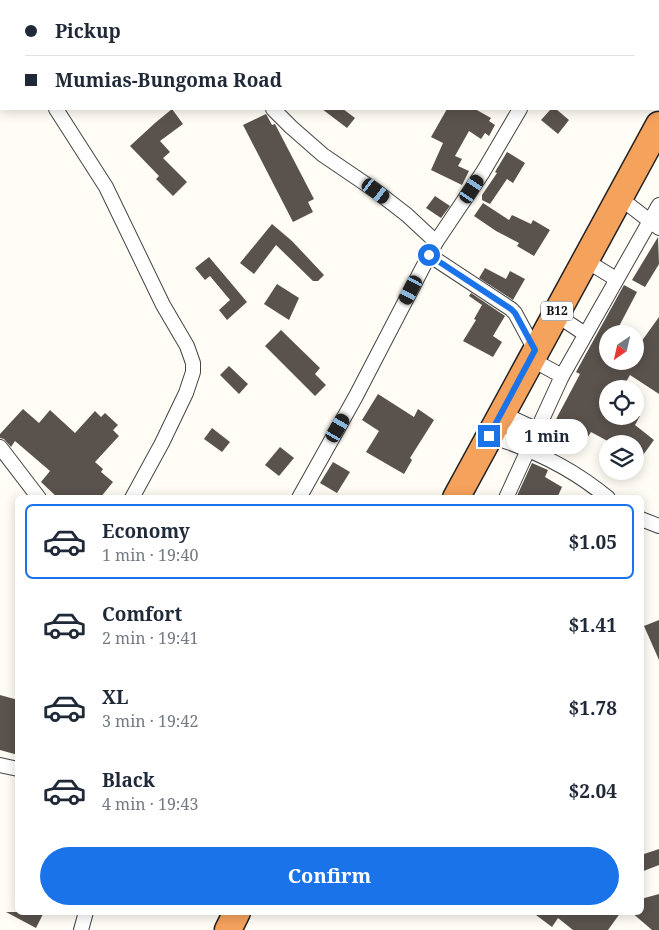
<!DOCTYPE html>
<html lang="en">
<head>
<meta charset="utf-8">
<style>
	:root { --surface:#fff; --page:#f2f2f3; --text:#1f2937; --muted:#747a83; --line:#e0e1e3; --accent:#1a73e8 }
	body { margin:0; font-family:"Noto Serif",serif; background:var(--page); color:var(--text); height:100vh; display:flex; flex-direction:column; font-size:19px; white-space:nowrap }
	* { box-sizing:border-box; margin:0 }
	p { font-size:16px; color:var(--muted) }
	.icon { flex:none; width:28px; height:28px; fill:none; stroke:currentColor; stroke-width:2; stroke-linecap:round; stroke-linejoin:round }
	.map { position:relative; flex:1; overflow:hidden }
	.sheet { position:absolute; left:15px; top:495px; width:629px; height:420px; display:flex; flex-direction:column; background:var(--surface); border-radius:8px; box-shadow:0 2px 12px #0003 }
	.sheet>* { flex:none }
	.hud { position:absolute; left:0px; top:0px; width:660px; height:110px; box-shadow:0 2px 12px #0003; display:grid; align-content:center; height:110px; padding:0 25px; background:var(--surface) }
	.needle { width:32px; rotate:214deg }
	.buttons { position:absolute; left:599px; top:325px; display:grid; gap:10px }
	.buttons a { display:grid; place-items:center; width:45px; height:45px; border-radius:50%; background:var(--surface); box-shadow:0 2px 12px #0003; font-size:25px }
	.end { position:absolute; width:22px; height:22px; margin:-11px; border:6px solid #1a73e8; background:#fff; box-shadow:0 0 0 2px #fff }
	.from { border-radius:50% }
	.bubble { position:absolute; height:35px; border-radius:18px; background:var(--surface); box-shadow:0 2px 12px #0003; font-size:16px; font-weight:700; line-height:35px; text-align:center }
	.car { position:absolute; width:15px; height:30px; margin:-15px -8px; border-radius:6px; box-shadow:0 0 4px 1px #0007; background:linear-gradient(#222 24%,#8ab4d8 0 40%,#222 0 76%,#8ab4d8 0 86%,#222 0) }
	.hud b { display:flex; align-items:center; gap:18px; height:48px; font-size:19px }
	.hud b+b { border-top:1px solid var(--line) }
	.hud i { width:12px; height:12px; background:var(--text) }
	ul { padding:9px 0 0; list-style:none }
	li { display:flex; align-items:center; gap:15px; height:75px; margin:0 10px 8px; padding:0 15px; border:2px solid transparent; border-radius:8px }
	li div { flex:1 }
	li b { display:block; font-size:19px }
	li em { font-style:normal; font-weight:700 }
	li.current { border-color:var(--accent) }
	li>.icon { width:45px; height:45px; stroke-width:1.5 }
	.cta { display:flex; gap:10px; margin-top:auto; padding:10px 25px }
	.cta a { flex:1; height:58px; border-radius:30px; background:var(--accent); color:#fff; font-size:20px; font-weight:700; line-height:58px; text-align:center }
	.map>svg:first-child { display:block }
	.building { fill:#5a524d }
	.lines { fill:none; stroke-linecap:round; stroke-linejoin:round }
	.street-casing { stroke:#444; stroke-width:16 }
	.highway-casing { stroke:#222; stroke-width:29 }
	.street { stroke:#fff; stroke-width:14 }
	.highway { stroke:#f5a25d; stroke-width:26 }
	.route { stroke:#1a73e8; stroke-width:6 }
	.labels { text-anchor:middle; stroke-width:5; stroke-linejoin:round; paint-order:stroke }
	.shield { fill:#fff; stroke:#585858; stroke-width:1 }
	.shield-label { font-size:12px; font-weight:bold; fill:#111 }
</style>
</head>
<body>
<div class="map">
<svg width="659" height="930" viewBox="0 0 659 930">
	<rect width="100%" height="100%" fill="#fffdf5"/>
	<!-- building -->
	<g class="building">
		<polygon points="172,109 183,124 160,141 170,152 163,158 187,182 173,196 156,179 159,176 130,146 155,123"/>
		<polygon points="322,109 343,109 355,118 347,128"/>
		<polygon points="447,109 475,109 491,118 489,121 495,125 489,136 485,133 481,139 469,131 455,156 462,159 458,166 469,171 462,185 431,170 443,143 431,137"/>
		<polygon points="551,109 556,109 569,120 558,134 541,120"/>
		<polygon points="266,114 272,125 275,124 314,199 308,202 313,212 293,222 243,125"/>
		<polygon points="507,152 525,163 513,183 507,179 490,204 482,200 482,195 497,173 495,172"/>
		<polygon points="435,196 450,206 441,218 426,208"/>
		<polygon points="483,203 509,220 512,215 531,224 533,220 550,230 534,256 517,246 519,243 496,231 474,216"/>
		<polygon points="272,224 292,241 324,275 318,281 313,281 276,245 254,274 240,263"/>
		<polygon points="658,237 659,264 645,287 632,280"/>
		<polygon points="209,257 247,302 227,320 219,310 230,300 210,276 205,280 195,268"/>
		<polygon points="485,268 506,279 510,271 525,279 513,300 479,278"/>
		<polygon points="277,284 299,298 289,320 264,304"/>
		<polygon points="624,285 637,292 615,334 608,334 608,361 635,361 635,339 641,342 659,317 659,394 630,375 622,389 608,389 608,416 640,416 635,425 654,440 635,466 635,444 613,444 591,432 586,440 554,423 580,374 576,372"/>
		<polygon points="471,293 505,316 493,336 502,342 493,357 463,341 476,320 474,319 482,305 469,296"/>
		<polygon points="281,330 320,368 315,374 326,385 315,396 265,346"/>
		<polygon points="229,366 248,384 239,394 220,375"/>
		<polygon points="378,394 414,417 418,409 434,420 410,458 412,460 404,474 366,452 379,431 362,420"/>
		<polygon points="23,409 39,423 50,410 75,433 95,411 101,417 105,413 118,425 113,430 119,436 95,462 103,469 101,472 113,482 100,498 58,498 41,482 50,471 15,441 11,447 4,439 0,438 0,434"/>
		<polygon points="212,428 230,442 222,452 204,439"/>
		<polygon points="280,447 294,458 279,476 265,465"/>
		<polygon points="333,462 350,472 337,493 320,483"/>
		<polygon points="532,463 548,470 545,477 562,487 557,498 516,498"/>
		<polygon points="659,620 659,660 644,626"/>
		<polygon points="0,695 18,700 18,755 0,750"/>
		<polygon points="659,849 659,865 641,872 641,855"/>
		<polygon points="659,894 659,930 652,930 631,912 641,912 641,899"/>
		<polygon points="6,912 44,912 36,928"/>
		<polygon points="532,912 621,912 608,930 573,930 558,918 552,927"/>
	</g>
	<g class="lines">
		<!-- street casing -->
		<g class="street-casing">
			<g id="street">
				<polyline points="263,1 264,0"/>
				<polyline points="582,1 583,0"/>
				<polyline points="0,35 1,36"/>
				<polyline points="56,109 106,187 163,305 187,346 193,363 193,372 186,393 162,443 132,498"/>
				<polyline points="273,109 291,127 323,155 376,191 407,215 436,242"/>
				<polyline points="620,198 659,228"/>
				<polyline points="429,255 511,309 515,313 535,350"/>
				<polyline points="585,260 616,279"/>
				<polyline points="555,314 585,334"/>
				<polyline points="531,359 562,376"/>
				<polyline points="501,413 536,429"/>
				<path d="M489,436C533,449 572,468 608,498"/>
				<polyline points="0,447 39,498"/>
				<polyline points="299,498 356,396 436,242 483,172 520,109"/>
				<polyline points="506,498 562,376 659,205"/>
				<polyline points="641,519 659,526"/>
				<polyline points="0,765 18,769"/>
				<polyline points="81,930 86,912"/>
			</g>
		</g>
		<!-- highway casing -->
		<g class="highway-casing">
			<g id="highway">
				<polyline points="456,498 659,125"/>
				<polyline points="228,930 237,912"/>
			</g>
		</g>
		<!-- street -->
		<use href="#street" class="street"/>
		<!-- highway -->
		<use href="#highway" class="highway"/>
	</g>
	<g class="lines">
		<!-- route -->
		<polyline class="route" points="429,255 511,309 515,313 535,350 489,436"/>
	</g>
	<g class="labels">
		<!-- shield labels -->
		<rect class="shield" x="541" y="301.5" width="32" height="19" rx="4"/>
		<g class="shield-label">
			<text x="557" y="315">B12</text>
		</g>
	</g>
</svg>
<div class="buttons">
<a><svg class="needle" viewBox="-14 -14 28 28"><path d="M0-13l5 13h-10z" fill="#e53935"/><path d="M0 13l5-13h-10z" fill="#747a83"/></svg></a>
<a><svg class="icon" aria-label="locate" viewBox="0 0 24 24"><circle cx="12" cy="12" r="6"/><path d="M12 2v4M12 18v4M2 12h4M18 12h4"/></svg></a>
<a><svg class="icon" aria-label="layers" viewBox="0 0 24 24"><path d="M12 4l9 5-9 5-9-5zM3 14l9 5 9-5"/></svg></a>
</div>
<i class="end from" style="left:429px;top:255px"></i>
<i class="end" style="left:489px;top:436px"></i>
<div class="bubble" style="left:506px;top:419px;width:82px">1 min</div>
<i class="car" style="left:472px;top:189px;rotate:33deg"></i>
<i class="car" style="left:376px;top:191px;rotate:128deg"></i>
<i class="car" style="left:411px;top:290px;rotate:208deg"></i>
<i class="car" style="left:338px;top:428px;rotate:30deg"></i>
<div class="hud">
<b><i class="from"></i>Pickup</b>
<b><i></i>Mumias-Bungoma Road</b>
</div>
<section class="sheet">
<ul>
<li class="current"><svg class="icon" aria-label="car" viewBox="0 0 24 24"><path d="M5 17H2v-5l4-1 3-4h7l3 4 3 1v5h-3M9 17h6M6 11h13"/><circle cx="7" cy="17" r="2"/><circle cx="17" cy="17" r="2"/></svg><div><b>Economy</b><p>1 min · 19:40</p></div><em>$1.05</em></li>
<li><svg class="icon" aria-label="car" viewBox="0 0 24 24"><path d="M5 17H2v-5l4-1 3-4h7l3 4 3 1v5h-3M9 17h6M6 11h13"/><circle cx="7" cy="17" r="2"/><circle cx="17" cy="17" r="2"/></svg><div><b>Comfort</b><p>2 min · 19:41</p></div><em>$1.41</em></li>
<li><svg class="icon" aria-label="car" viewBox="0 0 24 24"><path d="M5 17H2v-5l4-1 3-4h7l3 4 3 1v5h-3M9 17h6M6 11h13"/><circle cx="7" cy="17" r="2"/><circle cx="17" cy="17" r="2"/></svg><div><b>XL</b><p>3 min · 19:42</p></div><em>$1.78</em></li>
<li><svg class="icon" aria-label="car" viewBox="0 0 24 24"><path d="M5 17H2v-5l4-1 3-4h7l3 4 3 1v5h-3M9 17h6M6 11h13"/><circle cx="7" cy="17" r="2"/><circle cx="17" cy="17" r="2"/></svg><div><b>Black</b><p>4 min · 19:43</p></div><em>$2.04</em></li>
</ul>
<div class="cta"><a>Confirm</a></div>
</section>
</div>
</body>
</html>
